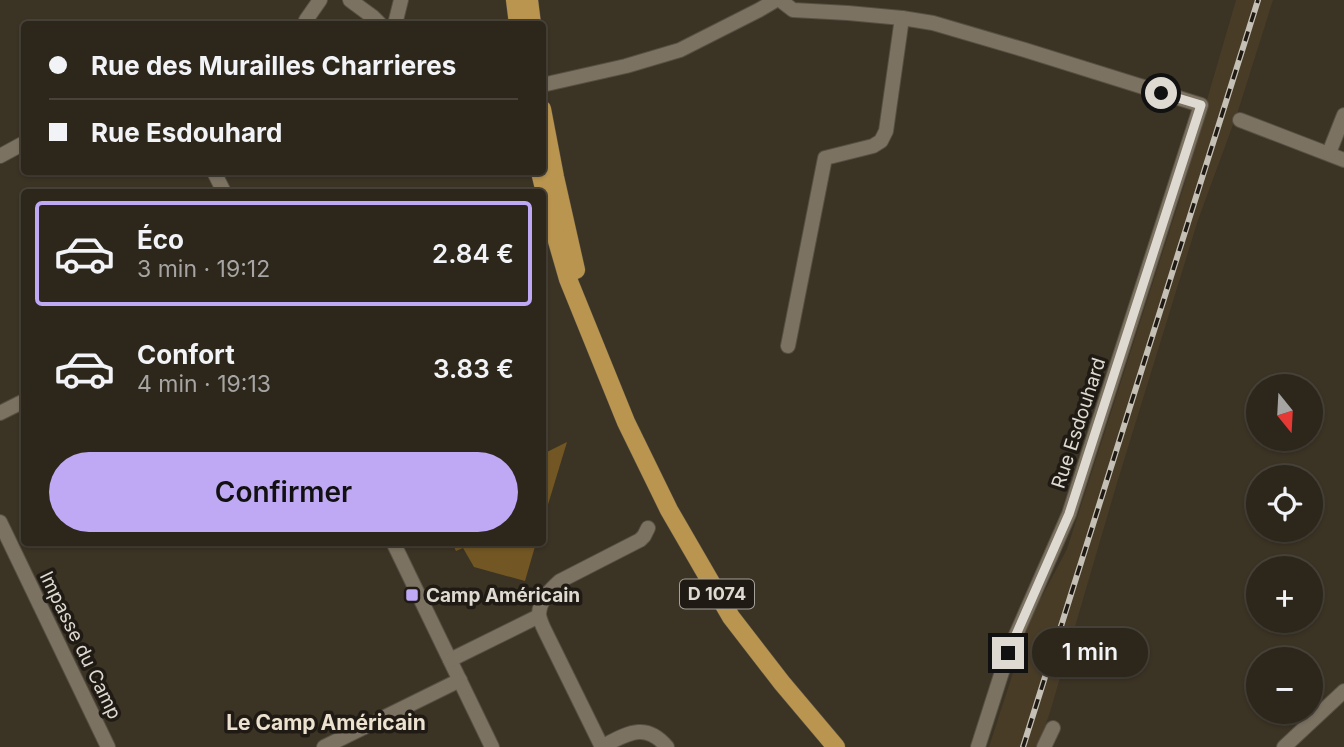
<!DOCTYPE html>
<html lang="fr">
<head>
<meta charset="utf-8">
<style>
	:root { --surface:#2c261b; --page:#383228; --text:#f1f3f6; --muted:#a6a5a3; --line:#48433a; --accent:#bfa8f4 }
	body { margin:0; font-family:Inter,sans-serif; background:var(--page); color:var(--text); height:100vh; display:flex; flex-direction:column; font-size:26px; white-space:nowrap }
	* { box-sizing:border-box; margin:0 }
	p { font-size:23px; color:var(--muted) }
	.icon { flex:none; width:38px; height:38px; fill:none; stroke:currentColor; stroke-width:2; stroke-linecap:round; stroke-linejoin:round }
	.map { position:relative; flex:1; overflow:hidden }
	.drawer { position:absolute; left:21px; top:189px; width:525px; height:357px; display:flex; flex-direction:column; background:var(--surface); border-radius:7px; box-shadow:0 2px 5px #0004,0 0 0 2px var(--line) }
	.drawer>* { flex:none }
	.hud { position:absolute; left:21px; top:21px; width:525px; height:154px; border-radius:7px; box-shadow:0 2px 5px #0004,0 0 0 2px var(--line); display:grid; align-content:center; height:154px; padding:0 28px; background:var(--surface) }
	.needle { width:46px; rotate:162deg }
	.tools { position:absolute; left:1246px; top:374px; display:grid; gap:14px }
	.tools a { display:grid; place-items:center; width:77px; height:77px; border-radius:50%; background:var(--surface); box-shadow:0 2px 5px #0004,0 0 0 2px var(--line); font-size:35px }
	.end { position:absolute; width:32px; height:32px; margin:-16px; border:9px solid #dfdad1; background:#111; box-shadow:0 0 0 4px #111 }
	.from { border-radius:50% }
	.bubble { position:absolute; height:49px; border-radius:24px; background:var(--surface); box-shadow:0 2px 5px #0004,0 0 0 2px var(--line); font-size:23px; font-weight:600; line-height:49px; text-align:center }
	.hud b { display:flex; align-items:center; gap:24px; height:66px; font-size:26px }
	.hud b+b { border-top:2px solid var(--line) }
	.hud i { width:18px; height:18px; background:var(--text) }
	ul { padding:12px 0 0; list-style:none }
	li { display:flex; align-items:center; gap:21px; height:105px; margin:0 14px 10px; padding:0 14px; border:4px solid transparent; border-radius:7px }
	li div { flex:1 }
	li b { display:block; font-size:26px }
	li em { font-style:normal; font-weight:600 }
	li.selected { border-color:var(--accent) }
	li>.icon { width:63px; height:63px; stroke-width:1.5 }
	.primary-button { display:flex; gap:14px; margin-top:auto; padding:14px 28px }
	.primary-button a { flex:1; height:80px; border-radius:42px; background:var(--accent); color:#111; font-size:28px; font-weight:600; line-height:80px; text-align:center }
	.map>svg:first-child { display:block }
	.built { fill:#483c27 }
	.green { fill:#725724 }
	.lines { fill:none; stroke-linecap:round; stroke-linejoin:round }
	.minor-casing { stroke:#575043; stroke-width:16 }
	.major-casing { stroke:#575043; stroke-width:19 }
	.minor { stroke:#7c7262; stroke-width:14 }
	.major { stroke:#b9954f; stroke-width:18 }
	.rail-casing { stroke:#c5c0b6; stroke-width:6 }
	.rail { stroke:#1f1b14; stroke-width:3.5; stroke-dasharray:10; stroke-linecap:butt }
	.route { stroke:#dfdad1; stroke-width:9 }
	.poi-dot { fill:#bfa8f4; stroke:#1f1b14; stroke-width:2.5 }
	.labels { text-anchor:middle; stroke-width:7; stroke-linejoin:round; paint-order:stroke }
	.shield { fill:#1f1b14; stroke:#a5a198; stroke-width:2 }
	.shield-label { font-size:18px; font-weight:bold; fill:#dfdad1 }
	.street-label { font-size:19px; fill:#dfdad1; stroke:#1f1b14 }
	.poi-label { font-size:19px; font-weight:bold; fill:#dfdad1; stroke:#1f1b14; text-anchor:start }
	.neighbourhood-label { font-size:21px; font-weight:bold; fill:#ede2d0; stroke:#1f1b14 }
</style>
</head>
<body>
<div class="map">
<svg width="1344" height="747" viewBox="0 0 1344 747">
	<rect width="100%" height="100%" fill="#3b3324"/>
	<!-- built -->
	<polygon class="built" points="1236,0 1273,0 1238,111 1198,220 1117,483 1050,712 1038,747 989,747 1031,617 1067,549 1184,186 1206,103"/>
	<!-- green -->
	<g class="green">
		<polygon points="567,442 543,521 543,454"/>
		<polygon points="452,543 536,543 525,581 474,567 463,548 456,551"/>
	</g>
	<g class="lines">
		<!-- minor casing -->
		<g class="minor-casing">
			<g id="minor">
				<polyline points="350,0 373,17 380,24"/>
				<polyline points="780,0 793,10 848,13 902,18 933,23 1025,50 1201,105 1069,514 1008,653 978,747"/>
				<polyline points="306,20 320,0"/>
				<polyline points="395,24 401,0"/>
				<polyline points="542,85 626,66 680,50 759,10 776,0"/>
				<polyline points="1240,120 1344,160"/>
				<polyline points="1329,153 1344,115"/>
				<polyline points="0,156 24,143"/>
				<polyline points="214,172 224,192"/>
				<polyline points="788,346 825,158 873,146 881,141 886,131 902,18"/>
				<polyline points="0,413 24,401"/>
				<polyline points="0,522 108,747"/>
				<polyline points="393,542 492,747"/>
				<polyline points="450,660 539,616"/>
				<polyline points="324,747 460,680"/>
				<path d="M601,747C627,734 645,721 667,747"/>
				<path d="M602,747L545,631C543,627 540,620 539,615C539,601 550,590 560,581L640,540L644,536L648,528"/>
				<polyline points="1044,747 1053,728"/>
				<polyline points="1284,747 1344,691"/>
			</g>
		</g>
		<!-- major casing -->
		<g class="major-casing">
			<g id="major">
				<polyline points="515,0 518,24"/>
				<polyline points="529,0 532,24"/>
				<polyline points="542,109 555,177 576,270"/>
				<polyline points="540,172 555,234 568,279 626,422 669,510 731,617 782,683 836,747"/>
			</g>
		</g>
		<!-- minor -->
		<use href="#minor" class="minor"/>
		<!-- major -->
		<use href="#major" class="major"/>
		<!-- rail casing -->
		<g class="rail-casing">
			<polyline id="rail" points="1023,747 1258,0"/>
		</g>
		<!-- rail -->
		<use href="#rail" class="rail"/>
	</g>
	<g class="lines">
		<!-- route -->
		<polyline class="route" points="1008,653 1069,514 1201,105 1161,93"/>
	</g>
	<!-- markers -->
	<rect class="poi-dot" x="405" y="588" width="14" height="14" rx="3.5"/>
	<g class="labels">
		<!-- shield labels -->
		<rect class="shield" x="680" y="579.5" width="74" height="29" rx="5"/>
		<g class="shield-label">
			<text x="717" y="600">D 1074</text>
		</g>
		<!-- street labels -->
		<g class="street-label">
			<text transform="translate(1078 423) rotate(-72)" y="7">Rue Esdouhard</text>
			<text transform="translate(81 645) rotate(64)" y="7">Impasse du Camp</text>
		</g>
		<!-- poi labels -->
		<g class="poi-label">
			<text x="426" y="602">Camp Américain</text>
		</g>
		<!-- neighbourhood labels -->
		<g class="neighbourhood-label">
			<text x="326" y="730">Le Camp Américain</text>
		</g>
	</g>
</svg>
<div class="tools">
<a><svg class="needle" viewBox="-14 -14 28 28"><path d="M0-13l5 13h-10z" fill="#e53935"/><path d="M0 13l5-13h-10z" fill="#a6a5a3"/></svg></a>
<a><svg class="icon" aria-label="locate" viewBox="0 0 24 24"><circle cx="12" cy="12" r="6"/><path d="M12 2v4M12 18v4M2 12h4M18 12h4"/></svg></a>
<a>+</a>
<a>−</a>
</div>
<i class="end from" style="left:1161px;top:93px"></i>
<i class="end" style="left:1008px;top:653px"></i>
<div class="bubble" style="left:1032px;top:628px;width:116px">1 min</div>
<div class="hud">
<b><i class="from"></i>Rue des Murailles Charrieres</b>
<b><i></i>Rue Esdouhard</b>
</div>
<section class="drawer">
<ul>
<li class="selected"><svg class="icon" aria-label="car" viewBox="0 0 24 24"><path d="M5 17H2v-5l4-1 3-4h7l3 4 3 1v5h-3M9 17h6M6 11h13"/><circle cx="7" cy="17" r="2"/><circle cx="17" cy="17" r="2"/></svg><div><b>Éco</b><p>3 min · 19:12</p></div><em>2.84 €</em></li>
<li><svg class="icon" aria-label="car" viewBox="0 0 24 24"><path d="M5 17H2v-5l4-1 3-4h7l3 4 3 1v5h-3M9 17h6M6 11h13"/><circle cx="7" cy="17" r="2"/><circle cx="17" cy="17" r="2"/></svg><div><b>Confort</b><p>4 min · 19:13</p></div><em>3.83 €</em></li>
</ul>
<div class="primary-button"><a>Confirmer</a></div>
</section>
</div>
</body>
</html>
